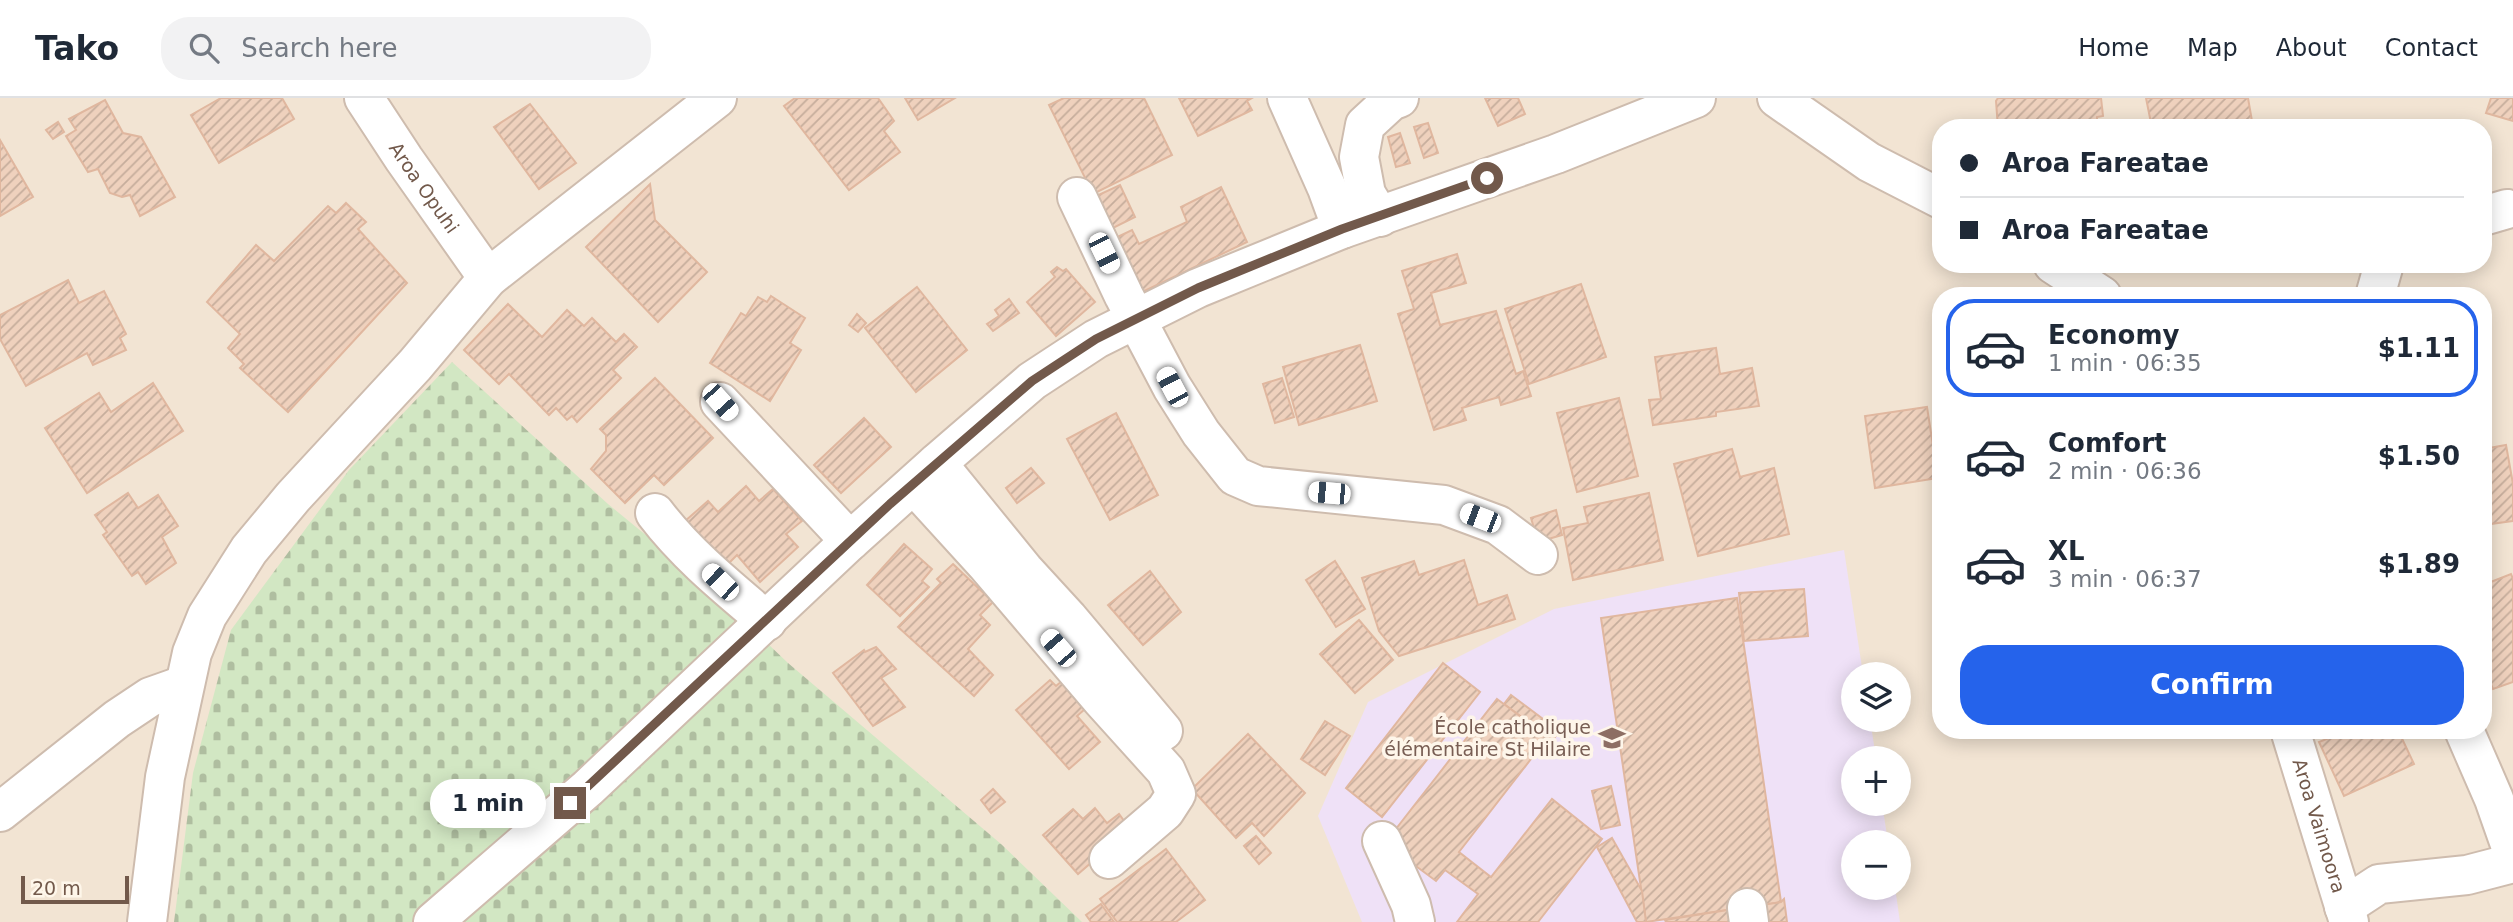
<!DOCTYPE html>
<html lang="en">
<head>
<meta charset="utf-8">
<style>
	:root { --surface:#fff; --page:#f2f2f3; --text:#1f2937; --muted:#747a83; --line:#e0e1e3; --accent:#2563eb }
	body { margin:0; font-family:"DejaVu Sans",sans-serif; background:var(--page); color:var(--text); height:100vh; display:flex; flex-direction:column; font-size:26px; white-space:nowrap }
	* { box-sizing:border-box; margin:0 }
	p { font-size:23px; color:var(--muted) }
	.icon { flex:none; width:38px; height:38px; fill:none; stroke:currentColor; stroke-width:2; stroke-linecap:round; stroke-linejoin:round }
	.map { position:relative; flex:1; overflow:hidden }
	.sheet { position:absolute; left:1932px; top:189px; width:560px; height:452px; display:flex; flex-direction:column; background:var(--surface); border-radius:28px; box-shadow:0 4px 18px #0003 }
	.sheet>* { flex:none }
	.banner { position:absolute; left:1932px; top:21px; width:560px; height:154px; border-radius:28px; box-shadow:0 4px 18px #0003; display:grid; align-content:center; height:154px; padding:0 28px; background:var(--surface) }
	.tools { position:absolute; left:1841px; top:564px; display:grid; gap:14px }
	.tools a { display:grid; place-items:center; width:70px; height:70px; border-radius:50%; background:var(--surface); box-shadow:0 4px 18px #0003; font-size:35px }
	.scale { position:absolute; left:21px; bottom:18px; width:108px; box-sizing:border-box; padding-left:7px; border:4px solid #72594b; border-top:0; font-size:19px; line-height:24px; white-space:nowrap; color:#72594b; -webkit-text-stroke:5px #fef6ea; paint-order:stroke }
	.end { position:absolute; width:32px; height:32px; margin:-16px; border:9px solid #72594b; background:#fff; box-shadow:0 0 0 4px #fff }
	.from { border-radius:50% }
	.bubble { position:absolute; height:49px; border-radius:24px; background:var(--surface); box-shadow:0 4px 18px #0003; font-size:23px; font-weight:600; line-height:49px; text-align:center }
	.car { position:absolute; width:21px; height:42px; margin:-21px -10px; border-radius:9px; box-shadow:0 0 5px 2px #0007; background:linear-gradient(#fff 24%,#345 0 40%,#fff 0 76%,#345 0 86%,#fff 0) }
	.banner b { display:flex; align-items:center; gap:24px; height:66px; font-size:26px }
	.banner b+b { border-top:2px solid var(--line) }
	.banner i { width:18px; height:18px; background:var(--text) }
	ul { padding:12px 0 0; list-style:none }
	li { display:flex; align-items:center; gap:21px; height:98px; margin:0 14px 10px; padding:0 14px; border:4px solid transparent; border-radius:28px }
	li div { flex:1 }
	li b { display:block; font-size:26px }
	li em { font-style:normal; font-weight:600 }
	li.active { border-color:var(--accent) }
	li>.icon { width:63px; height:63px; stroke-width:1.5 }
	.action { display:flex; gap:14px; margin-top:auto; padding:14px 28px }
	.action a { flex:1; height:80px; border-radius:28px; background:var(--accent); color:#fff; font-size:28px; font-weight:600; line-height:80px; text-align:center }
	header { display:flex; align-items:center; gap:42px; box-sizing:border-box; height:98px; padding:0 35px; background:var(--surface); border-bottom:2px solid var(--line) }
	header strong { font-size:33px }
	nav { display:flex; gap:38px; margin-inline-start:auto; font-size:24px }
	.search { width:490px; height:63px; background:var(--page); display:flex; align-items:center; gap:18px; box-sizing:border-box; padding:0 24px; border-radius:28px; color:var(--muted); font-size:26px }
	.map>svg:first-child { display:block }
	.residential { fill:#f2e4d3; fill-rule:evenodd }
	.education { fill:#efe1f7 }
	.cemetery { fill:url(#cemetery-stones) }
	.building { fill:url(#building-hatch); stroke:#e0b79f; stroke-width:2 }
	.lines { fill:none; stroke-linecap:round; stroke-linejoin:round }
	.minor-casing { stroke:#cebcae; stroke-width:42 }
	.minor { stroke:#fff; stroke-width:38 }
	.route { stroke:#72594b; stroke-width:9 }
	.labels { text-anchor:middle; stroke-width:7; stroke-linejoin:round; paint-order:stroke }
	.street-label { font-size:19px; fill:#72594b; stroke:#fef6ea }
	.education-label { font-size:19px; fill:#785e54; stroke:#fef6ea; text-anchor:end }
</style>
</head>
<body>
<header>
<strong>Tako</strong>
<div class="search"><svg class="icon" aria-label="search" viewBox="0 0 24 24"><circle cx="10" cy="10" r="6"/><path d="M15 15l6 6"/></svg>Search here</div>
<nav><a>Home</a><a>Map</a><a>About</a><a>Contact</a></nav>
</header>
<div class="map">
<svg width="2513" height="824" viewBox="0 0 2513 824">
	<defs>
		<pattern id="cemetery-stones" width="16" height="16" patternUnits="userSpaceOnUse" patternTransform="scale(1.75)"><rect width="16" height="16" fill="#d2e7c3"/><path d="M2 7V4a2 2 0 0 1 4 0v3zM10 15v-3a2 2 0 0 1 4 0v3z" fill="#afbea0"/></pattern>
		<pattern id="building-hatch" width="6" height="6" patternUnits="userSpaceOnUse" patternTransform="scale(1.75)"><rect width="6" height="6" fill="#efd1bd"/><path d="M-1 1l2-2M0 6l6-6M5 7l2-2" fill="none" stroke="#c6ad9c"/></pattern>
	</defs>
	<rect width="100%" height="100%" fill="#fbf2e4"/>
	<!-- residential -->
	<path class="residential" d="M0,0H2513V824H0ZM1941,30H2483V166H1941ZM1941,198H2483V632H1941ZM1853,576H1899V621H1853ZM1853,660H1899V705H1853ZM1853,744H1899V789H1853Z"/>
	<!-- education -->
	<polygon class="education" points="1844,452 1863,576 1853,576 1853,621 1870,621 1876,660 1853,660 1853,705 1882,705 1888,744 1853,744 1853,789 1895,789 1900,824 1362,824 1318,718 1368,604 1554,511"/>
	<!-- cemetery -->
	<polygon class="cemetery" points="452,264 608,406 703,484 788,565 1001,746 1082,824 174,824 193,675 231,532 349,372"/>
	<!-- building -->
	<g class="building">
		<polygon points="221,0 282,0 294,21 219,65 191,17"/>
		<polygon points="795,0 878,0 894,23 884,33 900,54 849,92 784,8"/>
		<polygon points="905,0 955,0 918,22"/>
		<polygon points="1064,0 1144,0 1172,57 1093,96 1049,7"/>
		<polygon points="1179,0 1252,0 1247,3 1252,12 1198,38"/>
		<polygon points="1485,0 1518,0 1525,16 1498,28"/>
		<polygon points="1998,0 2101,0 2103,18 2097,19 2097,30 1998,30 1996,3"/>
		<polygon points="2146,0 2248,0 2252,23 2211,30 2152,30"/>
		<polygon points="2491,0 2513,0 2513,23 2486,15"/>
		<polygon points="105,2 123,35 141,39 175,99 140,118 130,97 122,99 110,95 98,71 88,74 66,38 76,32 69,21"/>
		<polygon points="530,6 576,65 539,91 494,29"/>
		<polygon points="2377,22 2442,23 2441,30 2377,30"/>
		<polygon points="58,24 64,34 53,41 46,32"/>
		<polygon points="1428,25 1438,55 1424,60 1414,29"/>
		<polygon points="1400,35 1410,65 1396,69 1388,39"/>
		<polygon points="0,42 33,99 0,118"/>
		<polygon points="650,86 655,122 707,174 658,224 586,149"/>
		<polygon points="1120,87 1135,119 1107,133 1092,100"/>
		<polygon points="1221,89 1247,144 1136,197 1111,142 1132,132 1139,146 1187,124 1181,109"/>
		<polygon points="346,105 366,124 358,131 407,185 288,314 240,270 244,266 228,250 240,236 207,204 256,147 274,163 328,108 336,115"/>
		<polygon points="1457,156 1466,185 1431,195 1440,227 1496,213 1516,276 1523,273 1531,298 1501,307 1499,299 1462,310 1466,322 1434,332 1398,216 1414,211 1402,173"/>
		<polygon points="1057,169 1063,173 1066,171 1095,204 1056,238 1027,204 1055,179 1051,174"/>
		<polygon points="68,182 79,205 104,193 126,236 120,240 126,252 93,267 87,255 26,288 0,241 0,217"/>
		<polygon points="1581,186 1606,259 1529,286 1505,211"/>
		<polygon points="917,189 967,252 916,294 865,230"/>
		<polygon points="771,198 805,220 790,245 801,252 770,303 710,265 741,215 746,218 758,199 767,204"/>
		<polygon points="1009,201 1019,215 993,233 987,226 999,218 995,212"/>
		<polygon points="508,206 542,239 567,212 584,228 592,220 616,244 624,236 637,249 613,272 621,280 577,324 572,318 567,322 556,310 549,317 509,276 499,286 464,252"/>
		<polygon points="857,216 866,225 858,234 849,227"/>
		<polygon points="1360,247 1377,303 1299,327 1283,269"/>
		<polygon points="1716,250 1720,276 1752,270 1759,308 1716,314 1716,318 1653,327 1649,302 1661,301 1655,259"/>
		<polygon points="655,280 713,340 664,387 654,377 625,405 591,371 606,353 606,337 600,331"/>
		<polygon points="1282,280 1294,319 1275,325 1263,286"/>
		<polygon points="153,285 183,333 87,395 45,330 99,295 111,314"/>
		<polygon points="1619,300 1638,378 1577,394 1557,315"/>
		<polygon points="1927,309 1938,380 1875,390 1865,318"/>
		<polygon points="1116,315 1158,397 1110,422 1067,341"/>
		<polygon points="864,320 891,349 841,395 814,367"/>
		<polygon points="2506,347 2513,386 2513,423 2483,427 2483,351"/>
		<polygon points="1732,351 1740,379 1774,370 1789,436 1698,458 1674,366"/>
		<polygon points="1031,370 1044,385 1017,405 1006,390"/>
		<polygon points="746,388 759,403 773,391 802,423 786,436 798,449 760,484 737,457 726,468 685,423 708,403 718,414"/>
		<polygon points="128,395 138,410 158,397 178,428 162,439 176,465 146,486 138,474 132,478 103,437 107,434 95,417"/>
		<polygon points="1649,395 1663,462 1573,482 1563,430 1588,425 1584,409"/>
		<polygon points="1556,412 1562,437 1538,444 1531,420"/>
		<polygon points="904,446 932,471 922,483 929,489 900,518 867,487"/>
		<polygon points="1464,462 1478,507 1507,497 1515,521 1399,558 1379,533 1362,480 1414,463 1419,477"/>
		<polygon points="1335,463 1365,511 1336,529 1306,482"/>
		<polygon points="953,466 993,504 980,517 990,527 968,551 993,577 974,598 898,529 941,485 937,481"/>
		<polygon points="1150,473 1181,514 1143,547 1108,507"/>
		<polygon points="2511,476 2513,481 2513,584 2493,591 2483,568 2483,487"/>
		<polygon points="1804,491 1808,538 1744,543 1739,495"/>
		<polygon points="1737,500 1781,804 1646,824 1601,520"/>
		<polygon points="1359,522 1393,562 1355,595 1320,556"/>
		<polygon points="876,549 896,571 881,580 905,609 873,628 833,575 864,552 865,554"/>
		<polygon points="1443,565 1480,594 1382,719 1346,690"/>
		<polygon points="1068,578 1092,605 1077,618 1100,644 1069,671 1016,612 1050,582 1056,588"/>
		<polygon points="1511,597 1559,633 1553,642 1504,606"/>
		<polygon points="1497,601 1548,639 1459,754 1491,779 1552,701 1602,741 1538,824 1457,824 1478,796 1445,772 1436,783 1385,745"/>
		<polygon points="1325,623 1350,638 1325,677 1301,661"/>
		<polygon points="2349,632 2398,632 2414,666 2344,698 2319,644"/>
		<polygon points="1248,636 1305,695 1264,738 1252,725 1236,740 1192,691"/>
		<polygon points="1611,688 1620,727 1601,731 1592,693"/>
		<polygon points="993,691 1005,704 991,715 981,702"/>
		<polygon points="1095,710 1107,725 1119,716 1130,731 1078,776 1043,737 1073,711 1083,721"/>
		<polygon points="1256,738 1271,755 1259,766 1244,748"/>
		<polygon points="1612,740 1642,793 1646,824 1637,824 1597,749"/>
		<polygon points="1166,751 1205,802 1176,824 1117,824 1100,801"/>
		<polygon points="1784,801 1787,824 1759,824 1756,808 1781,804"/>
		<polygon points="1101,806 1114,824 1091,824 1086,817"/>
		<polygon points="1734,811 1736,824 1666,824 1665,822"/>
	</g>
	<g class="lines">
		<!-- minor casing -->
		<g class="minor-casing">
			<g id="minor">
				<path id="s1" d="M364,0L404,61L488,180"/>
				<polyline points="1287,0 1327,90 1342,131"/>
				<polyline points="1777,0 1869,64 1941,101"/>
				<polyline points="1077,99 1124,198 1172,289 1201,335 1235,378 1258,388 1444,407 1498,427 1538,457"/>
				<polyline points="2483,118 2507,111"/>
				<polyline points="1380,119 1366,96 1359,59 1365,27 1391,3 1399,0"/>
				<polyline points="2053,166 2102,198"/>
				<polyline points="2375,198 2384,166"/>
				<polyline points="720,304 850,443"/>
				<polyline points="937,365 1024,472 1068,520 1163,633"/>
				<polyline points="914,387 986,466 1101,601 1166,673 1176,696 1165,713 1109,761"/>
				<path d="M655,415C687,457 727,489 767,523"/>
				<path id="s2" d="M2290,632L2349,824"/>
				<polyline points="2464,632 2494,701 2513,755"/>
				<polyline points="0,714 117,621 150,599 184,587"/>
				<polyline points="1382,743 1411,807 1415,824"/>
				<polyline points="2344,809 2379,786 2467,777 2513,765"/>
				<polyline points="1747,810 1749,824"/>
				<polyline points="147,824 165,679 192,555 207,518 249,452 293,399 415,267 488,180 717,0"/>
				<polyline points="433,824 588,690 850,443 937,365 1032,283 1096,241 1198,190 1342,131 1556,56 1696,0"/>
			</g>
		</g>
		<!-- minor -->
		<use href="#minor" class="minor"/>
	</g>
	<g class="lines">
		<!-- route -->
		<polyline class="route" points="570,705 890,406 1032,283 1096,241 1198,190 1342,131 1487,80"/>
	</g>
	<!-- icons -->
	<defs>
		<g id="school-bare" transform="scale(2.1)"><path d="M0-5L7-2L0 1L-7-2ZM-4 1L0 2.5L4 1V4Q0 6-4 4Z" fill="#8d6e63" stroke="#fef6ea" stroke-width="2.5" paint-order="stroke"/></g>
	</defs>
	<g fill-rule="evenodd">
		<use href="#school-bare" x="1612" y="640"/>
	</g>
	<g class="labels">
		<!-- street labels -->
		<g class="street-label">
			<text dy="7" stroke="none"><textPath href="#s1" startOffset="108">Aroa Opuhi</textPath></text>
			<text dy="7" stroke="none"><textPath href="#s2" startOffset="100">Aroa Vaimoora</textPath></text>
		</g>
		<!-- education labels -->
		<g class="education-label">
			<text x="1591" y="636">École catholique<tspan x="1591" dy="22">élémentaire St Hilaire</tspan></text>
		</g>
	</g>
</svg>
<div class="tools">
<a><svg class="icon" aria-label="layers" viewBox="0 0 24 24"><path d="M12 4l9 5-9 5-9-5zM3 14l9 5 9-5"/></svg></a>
<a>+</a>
<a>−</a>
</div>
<div class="scale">20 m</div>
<i class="end from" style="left:1487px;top:80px"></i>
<i class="end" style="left:570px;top:705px"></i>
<div class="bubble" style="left:430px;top:681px;width:116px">1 min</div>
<i class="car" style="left:1104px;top:155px;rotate:154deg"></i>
<i class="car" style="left:1172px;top:289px;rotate:332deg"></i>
<i class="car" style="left:720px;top:304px;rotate:138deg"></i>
<i class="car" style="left:1329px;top:395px;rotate:275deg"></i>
<i class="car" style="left:1480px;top:420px;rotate:291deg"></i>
<i class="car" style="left:720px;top:484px;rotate:314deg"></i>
<i class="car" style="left:1058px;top:550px;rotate:319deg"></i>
<div class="banner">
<b><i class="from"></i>Aroa Fareatae</b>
<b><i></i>Aroa Fareatae</b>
</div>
<section class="sheet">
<ul>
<li class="active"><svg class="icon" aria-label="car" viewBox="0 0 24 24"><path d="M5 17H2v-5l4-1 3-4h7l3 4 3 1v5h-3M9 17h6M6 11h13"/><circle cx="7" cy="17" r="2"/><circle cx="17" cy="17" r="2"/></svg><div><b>Economy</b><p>1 min · 06:35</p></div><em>$1.11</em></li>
<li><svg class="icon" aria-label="car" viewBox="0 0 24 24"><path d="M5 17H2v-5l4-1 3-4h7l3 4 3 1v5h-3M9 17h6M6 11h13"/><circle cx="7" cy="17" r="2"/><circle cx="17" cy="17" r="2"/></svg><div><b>Comfort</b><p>2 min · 06:36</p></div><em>$1.50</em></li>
<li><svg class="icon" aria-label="car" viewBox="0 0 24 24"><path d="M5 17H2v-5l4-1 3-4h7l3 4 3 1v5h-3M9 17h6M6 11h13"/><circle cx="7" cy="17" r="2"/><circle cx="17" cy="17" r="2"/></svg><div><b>XL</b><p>3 min · 06:37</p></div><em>$1.89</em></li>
</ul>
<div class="action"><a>Confirm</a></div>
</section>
</div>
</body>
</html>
